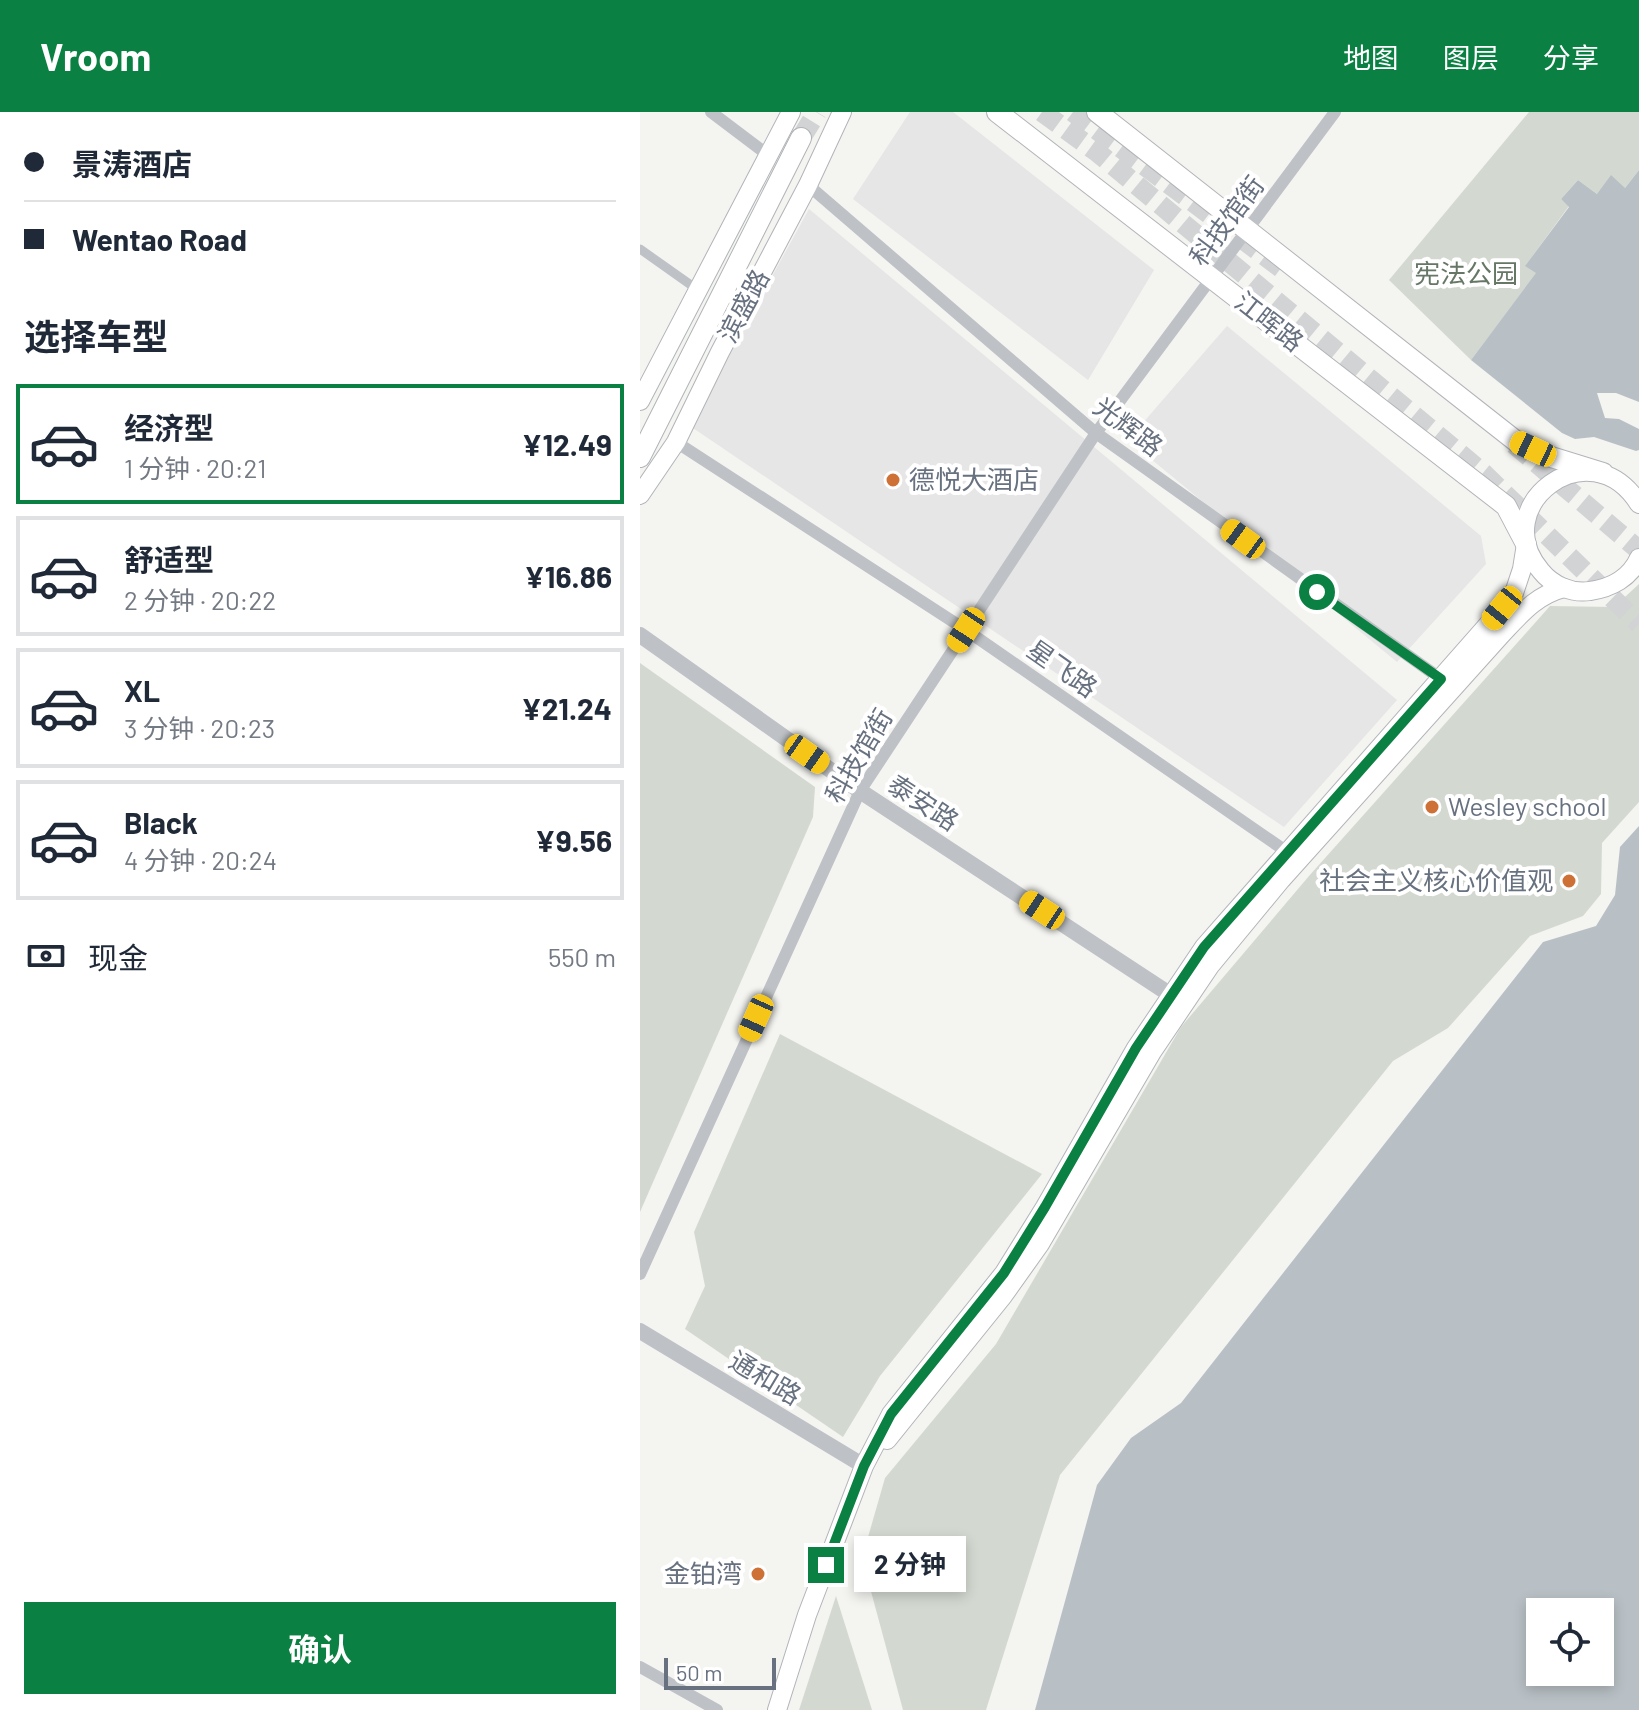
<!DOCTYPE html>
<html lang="zh">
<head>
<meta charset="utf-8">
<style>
	:root { --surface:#fff; --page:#f6f6f7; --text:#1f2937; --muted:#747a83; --line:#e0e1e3; --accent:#0b8043 }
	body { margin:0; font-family:Barlow,"Noto Sans SC",sans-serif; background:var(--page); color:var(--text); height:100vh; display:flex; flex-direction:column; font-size:30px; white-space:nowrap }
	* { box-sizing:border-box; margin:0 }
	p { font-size:26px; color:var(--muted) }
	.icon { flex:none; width:44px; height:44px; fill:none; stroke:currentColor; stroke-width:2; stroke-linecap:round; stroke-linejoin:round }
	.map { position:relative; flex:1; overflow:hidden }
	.sheet { display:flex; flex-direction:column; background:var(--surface); width:640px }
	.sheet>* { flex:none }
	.top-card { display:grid; align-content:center; height:176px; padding:0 24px; background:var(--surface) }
	.buttons { position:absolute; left:886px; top:1486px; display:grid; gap:16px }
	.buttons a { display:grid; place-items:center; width:88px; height:88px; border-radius:0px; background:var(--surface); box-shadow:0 4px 12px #0003; font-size:40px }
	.scale { position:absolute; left:24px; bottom:20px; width:112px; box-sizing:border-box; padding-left:8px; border:4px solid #67717f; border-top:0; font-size:22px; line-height:28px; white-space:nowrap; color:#67717f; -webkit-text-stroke:6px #fff; paint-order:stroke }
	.end { position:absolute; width:36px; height:36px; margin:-18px; border:10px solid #0b8043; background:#fff; box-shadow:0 0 0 4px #fff }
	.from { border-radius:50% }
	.bubble { position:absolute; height:56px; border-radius:0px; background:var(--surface); box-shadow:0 4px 12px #0003; font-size:26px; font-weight:700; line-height:56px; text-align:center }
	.car { position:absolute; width:24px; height:48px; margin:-24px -12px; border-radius:10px; box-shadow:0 0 6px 2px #0007; background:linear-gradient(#f5c518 24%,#345 0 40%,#f5c518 0 76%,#345 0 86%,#f5c518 0) }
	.top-card b { display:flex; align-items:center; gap:28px; height:76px; font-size:30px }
	.top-card b+b { border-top:2px solid var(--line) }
	.top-card i { width:20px; height:20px; background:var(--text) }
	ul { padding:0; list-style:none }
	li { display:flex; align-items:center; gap:24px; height:120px; margin:0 16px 12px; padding:0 8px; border:4px solid var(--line); border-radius:0px }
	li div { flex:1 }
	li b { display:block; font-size:30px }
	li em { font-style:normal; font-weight:700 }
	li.active { border-color:var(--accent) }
	li>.icon { width:72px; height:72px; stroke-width:1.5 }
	h2 { padding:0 24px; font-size:36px; line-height:96px }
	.pay { display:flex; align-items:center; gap:20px; height:88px; padding:0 24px; font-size:30px }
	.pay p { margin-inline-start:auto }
	.button { display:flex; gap:16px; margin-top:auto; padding:16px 24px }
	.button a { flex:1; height:92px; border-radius:0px; background:var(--accent); color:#fff; font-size:32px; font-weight:700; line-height:92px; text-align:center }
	header { display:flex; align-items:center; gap:48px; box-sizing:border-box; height:112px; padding:0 40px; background:var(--accent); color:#fff }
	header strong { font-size:38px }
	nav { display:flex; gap:44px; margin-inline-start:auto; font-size:28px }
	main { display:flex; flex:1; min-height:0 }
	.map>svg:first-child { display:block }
	.built { fill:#e5e6e5 }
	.green { fill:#d3d9d1 }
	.water { fill:#b9c0c5; fill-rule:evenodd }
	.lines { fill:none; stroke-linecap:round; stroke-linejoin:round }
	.trunk-tunnel { stroke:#d1d3d4; stroke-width:20; stroke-dasharray:20 10; stroke-linecap:butt }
	.secondary-casing { stroke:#b1b4b9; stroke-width:20 }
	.primary-casing { stroke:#b2b5b9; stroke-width:22 }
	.trunk-casing { stroke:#b1b4b7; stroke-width:22 }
	.pedestrian { stroke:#bec1c5; stroke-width:9 }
	.minor { stroke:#bec1c5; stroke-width:12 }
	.tertiary { stroke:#bec1c5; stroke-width:16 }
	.secondary { stroke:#fff; stroke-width:18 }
	.primary { stroke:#fff; stroke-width:20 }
	.trunk { stroke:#fff; stroke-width:20 }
	.route { stroke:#0b8043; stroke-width:10 }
	.poi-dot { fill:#ce7137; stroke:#fff; stroke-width:3 }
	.labels { text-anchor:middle; stroke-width:8; stroke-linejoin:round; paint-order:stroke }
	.street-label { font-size:26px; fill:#67717f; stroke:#fff }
	.park-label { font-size:26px; fill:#667765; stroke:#fff }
	.poi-label { font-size:26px; fill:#67717f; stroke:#fff; text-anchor:start }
</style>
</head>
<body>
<header>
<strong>Vroom</strong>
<nav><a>地图</a><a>图层</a><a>分享</a></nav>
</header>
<main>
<section class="sheet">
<div class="top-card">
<b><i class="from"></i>景涛酒店</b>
<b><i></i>Wentao Road</b>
</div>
<h2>选择车型</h2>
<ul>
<li class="active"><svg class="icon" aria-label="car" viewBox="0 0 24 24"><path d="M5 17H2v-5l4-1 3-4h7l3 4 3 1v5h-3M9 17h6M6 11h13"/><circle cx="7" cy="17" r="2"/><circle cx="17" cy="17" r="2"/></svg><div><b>经济型</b><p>1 分钟 · 20:21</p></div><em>¥12.49</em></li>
<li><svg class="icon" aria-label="car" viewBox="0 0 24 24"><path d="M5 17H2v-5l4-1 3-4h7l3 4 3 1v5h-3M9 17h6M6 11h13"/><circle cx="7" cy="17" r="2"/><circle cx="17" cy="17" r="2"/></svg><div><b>舒适型</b><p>2 分钟 · 20:22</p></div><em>¥16.86</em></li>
<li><svg class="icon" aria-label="car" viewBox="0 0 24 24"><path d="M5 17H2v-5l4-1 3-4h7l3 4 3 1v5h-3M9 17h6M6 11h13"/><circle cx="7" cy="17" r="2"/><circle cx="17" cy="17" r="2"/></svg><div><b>XL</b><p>3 分钟 · 20:23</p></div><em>¥21.24</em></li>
<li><svg class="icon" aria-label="car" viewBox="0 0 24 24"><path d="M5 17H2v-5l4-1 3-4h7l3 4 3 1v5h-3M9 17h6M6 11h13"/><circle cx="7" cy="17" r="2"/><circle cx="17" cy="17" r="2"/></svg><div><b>Black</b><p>4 分钟 · 20:24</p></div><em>¥9.56</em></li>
</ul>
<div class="pay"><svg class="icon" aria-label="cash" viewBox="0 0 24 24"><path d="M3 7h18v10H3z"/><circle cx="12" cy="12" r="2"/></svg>现金<p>550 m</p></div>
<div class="button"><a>确认</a></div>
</section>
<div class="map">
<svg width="999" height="1598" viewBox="0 0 999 1598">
	<rect width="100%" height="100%" fill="#f4f4f1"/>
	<!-- built -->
	<g class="built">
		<polygon points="270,0 313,0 514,158 448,268 213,87"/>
		<polygon points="169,97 757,588 644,715 50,314"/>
		<polygon points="587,214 841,424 846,452 757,550 488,328"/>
	</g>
	<!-- green -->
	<g class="green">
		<polygon points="889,0 999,0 999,58 985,76 957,82 938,68 921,87 929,94 886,153 897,161 831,248 749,168"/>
		<polygon points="999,472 999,690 962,731 961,782 943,804 890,824 808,916 753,949 420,1363 346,1598 263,1598 222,1446 245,1366 356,1232 541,915 669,764 910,494 974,495"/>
		<polygon points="0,551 175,675 173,705 0,1100"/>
		<polygon points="140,922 402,1062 240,1264 203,1325 45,1217 65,1174 54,1120"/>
		<polygon points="196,1484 232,1598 159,1598"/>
	</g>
	<!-- water -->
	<g class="water">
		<polygon points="999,58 999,290 976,281 957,281 965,306 979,307 999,317 999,338 996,339 954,325 935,327 922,321 831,248 896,161 885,154 929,95 921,87 938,68 957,82 971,63 985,76"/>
		<path d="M999,714V1598H395L457,1373L491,1326L541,1291L903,830L956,814L975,783L980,735ZM960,1500V1560H900V1500Z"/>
	</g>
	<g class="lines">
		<!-- trunk-tunnel -->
		<g class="trunk-tunnel">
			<polyline points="402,0 457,40 843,361 999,512"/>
			<polyline points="433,0 641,156"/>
			<polyline points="161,26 177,0"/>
			<polyline points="874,332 999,438"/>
		</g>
		<!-- secondary casing -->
		<g class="secondary-casing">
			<g id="secondary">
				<polyline points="0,289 151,0"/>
				<polyline points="0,383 36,330 80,240 168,73 202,0"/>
				<path d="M999,392C950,314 845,394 901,459C912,473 932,482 950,479C971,476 990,466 999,446"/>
				<path d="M247,1328L363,1184L400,1132L512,940L570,854L641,768L861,523C880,503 896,483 924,476"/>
				<polyline points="137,1598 167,1503 224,1354 251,1302 364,1161 405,1095 496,936 564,835 873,484 882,457 886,432"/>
			</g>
		</g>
		<!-- primary casing -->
		<g class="primary-casing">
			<g id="primary">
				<polyline points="357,0 866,394 886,432"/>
				<polyline points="457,0 877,330 908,344 963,361"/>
			</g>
		</g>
		<!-- trunk casing -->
		<g class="trunk-casing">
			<polyline id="trunk" points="0,345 161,26"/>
		</g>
		<!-- pedestrian -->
		<polyline class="pedestrian" points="0,137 58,178"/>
		<!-- minor -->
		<g class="minor">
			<polyline points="71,0 128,43"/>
			<polyline points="168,73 456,321 801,567"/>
			<polyline points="36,330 326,518 653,744"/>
			<polyline points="0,1162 220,679 456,321 695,0"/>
			<polyline points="0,1555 77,1598"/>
		</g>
		<!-- tertiary -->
		<g class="tertiary">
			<polyline points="0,523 220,679 540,889"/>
			<polyline points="0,1219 224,1354"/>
		</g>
		<!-- secondary -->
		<use href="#secondary" class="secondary"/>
		<!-- primary -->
		<use href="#primary" class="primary"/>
		<!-- trunk -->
		<use href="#trunk" class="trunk"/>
	</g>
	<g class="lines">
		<!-- route -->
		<polyline class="route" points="186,1453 224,1354 251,1302 364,1161 405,1095 496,936 564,835 801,567 677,480"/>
	</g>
	<!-- markers -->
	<g class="poi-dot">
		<circle cx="253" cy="368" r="8"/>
		<circle cx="792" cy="695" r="8"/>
		<circle cx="929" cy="769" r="8"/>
		<circle cx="118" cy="1462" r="8"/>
	</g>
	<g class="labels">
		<!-- street labels -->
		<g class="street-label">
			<text transform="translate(587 109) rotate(-53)" y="9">科技馆街</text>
			<text transform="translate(104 194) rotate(-62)" y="9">滨盛路</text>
			<text transform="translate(629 210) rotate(38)" y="9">江晖路</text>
			<text transform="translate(488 315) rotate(37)" y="9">光辉路</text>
			<text transform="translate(422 557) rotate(35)" y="9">星飞路</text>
			<text transform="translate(219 644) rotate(-59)" y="9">科技馆街</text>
			<text transform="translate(283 691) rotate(33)" y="9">泰安路</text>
			<text transform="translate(125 1266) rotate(31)" y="9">通和路</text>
		</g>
		<!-- park labels -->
		<g class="park-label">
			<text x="826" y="171">宪法公园</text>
		</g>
		<!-- poi labels -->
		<g class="poi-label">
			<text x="269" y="377">德悦大酒店</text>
			<text x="808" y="704">Wesley school</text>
			<text x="913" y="778" text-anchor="end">社会主义核心价值观</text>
			<text x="102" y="1471" text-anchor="end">金铂湾</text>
		</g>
	</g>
</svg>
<div class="buttons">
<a><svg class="icon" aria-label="locate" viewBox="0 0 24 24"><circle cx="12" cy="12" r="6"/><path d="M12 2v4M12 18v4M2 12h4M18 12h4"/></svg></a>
</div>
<div class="scale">50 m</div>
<i class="end from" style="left:677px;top:480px"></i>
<i class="end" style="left:186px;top:1453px"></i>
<div class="bubble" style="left:214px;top:1424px;width:112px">2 分钟</div>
<i class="car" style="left:893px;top:337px;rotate:295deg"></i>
<i class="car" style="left:603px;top:427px;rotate:306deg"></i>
<i class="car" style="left:862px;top:496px;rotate:219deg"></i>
<i class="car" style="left:326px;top:518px;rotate:213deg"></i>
<i class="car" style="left:167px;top:642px;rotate:125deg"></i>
<i class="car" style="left:402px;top:798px;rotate:303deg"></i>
<i class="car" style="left:116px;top:906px;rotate:204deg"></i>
</div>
</main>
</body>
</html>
